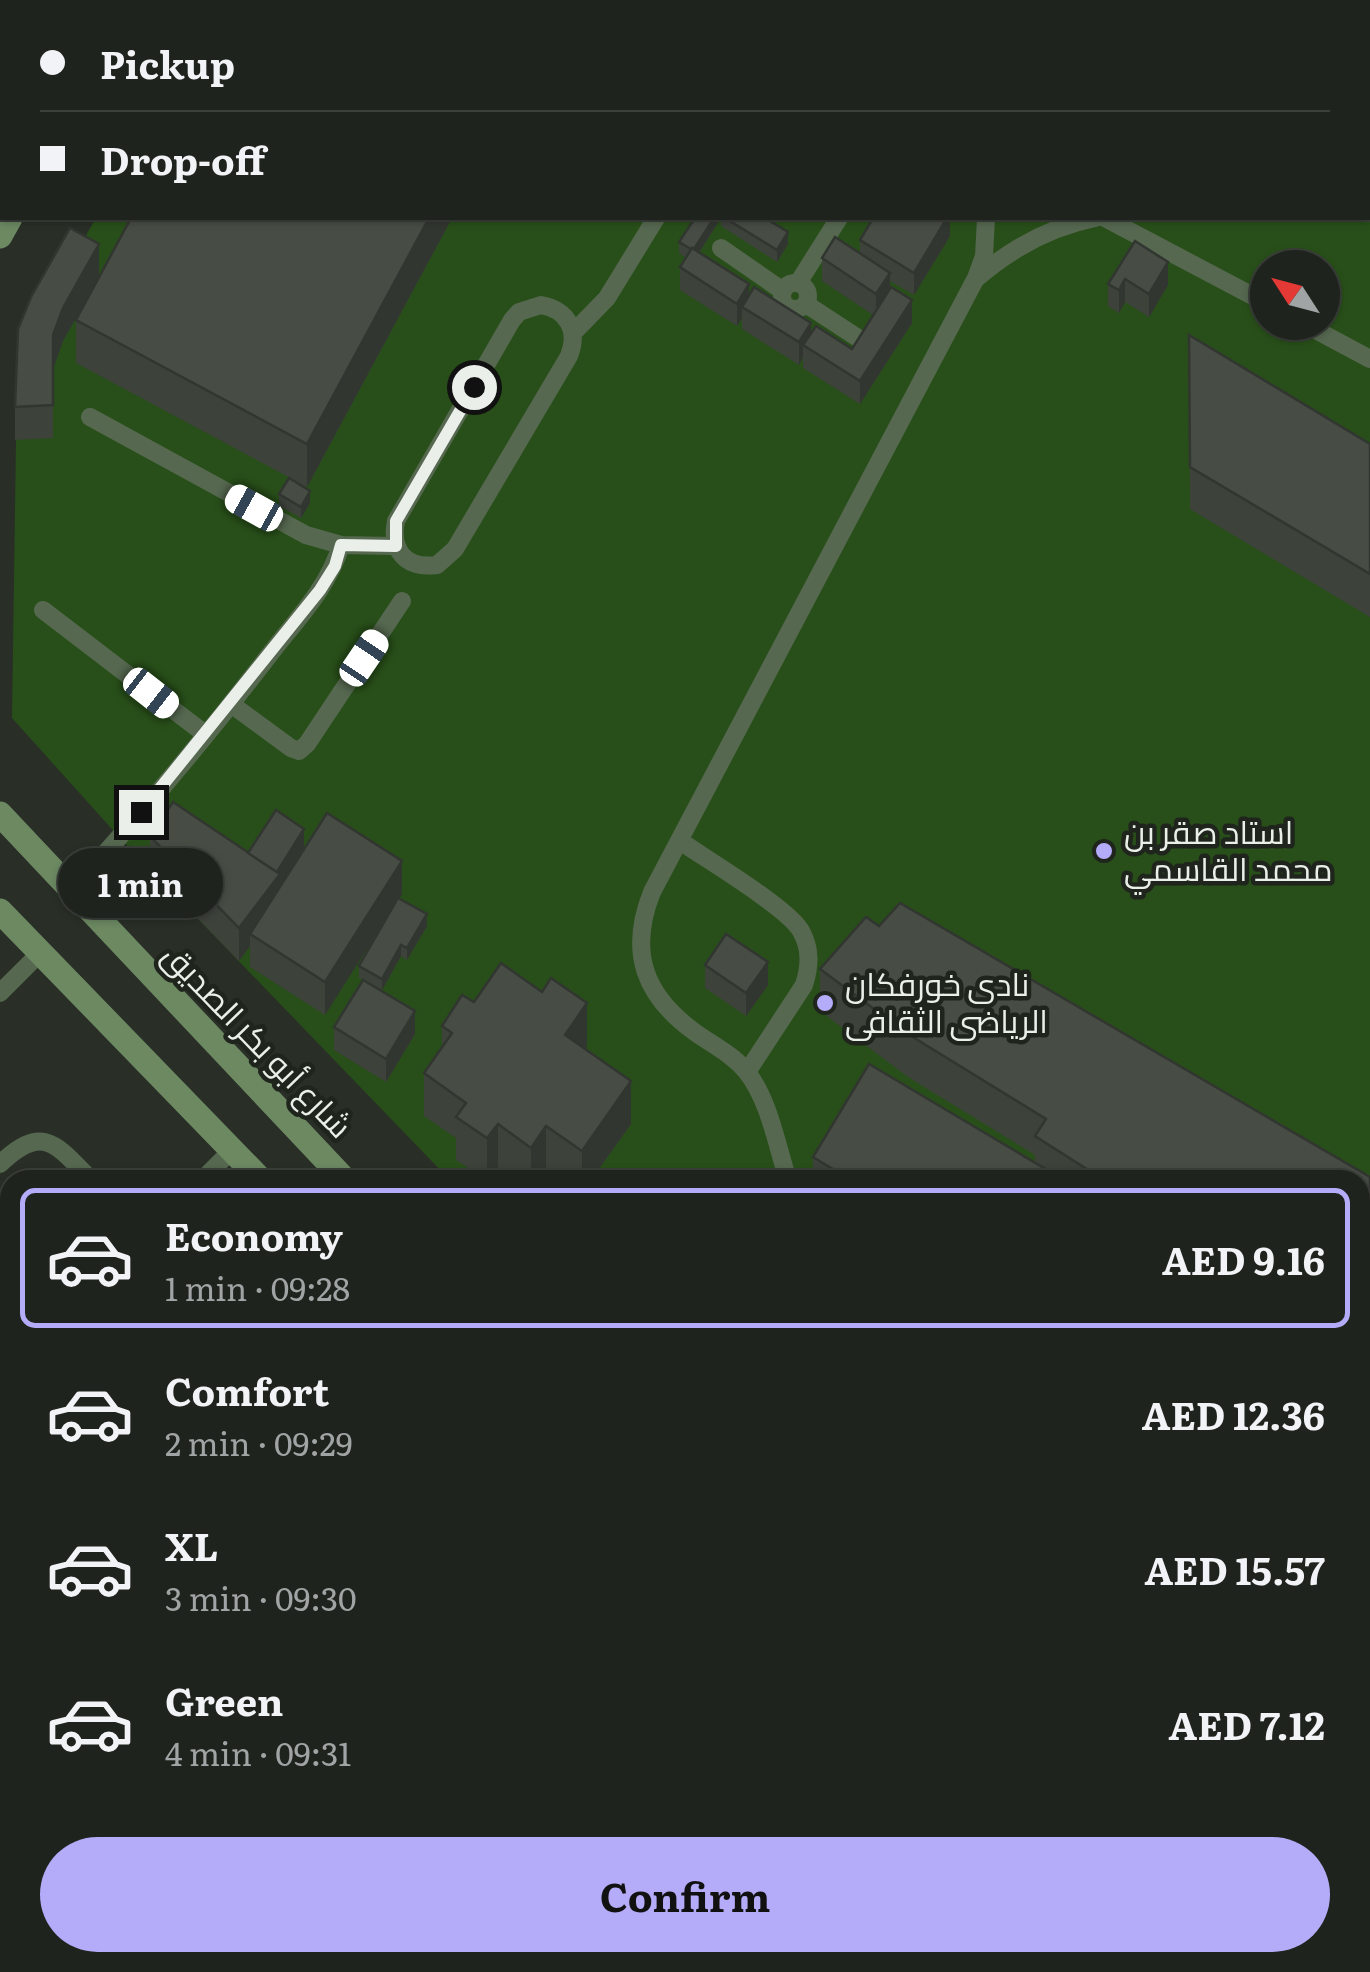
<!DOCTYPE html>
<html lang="en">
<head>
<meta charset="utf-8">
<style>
	:root { --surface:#1f231d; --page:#272b26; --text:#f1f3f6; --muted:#a1a4a4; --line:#3c403b; --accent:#b4acf9 }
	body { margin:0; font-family:Literata,Cairo,serif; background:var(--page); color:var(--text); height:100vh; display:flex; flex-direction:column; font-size:38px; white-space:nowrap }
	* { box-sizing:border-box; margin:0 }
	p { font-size:32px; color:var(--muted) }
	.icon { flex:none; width:55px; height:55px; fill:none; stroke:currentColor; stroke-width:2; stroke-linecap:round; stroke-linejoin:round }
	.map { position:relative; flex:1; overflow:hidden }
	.drawer { position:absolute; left:0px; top:1170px; width:1370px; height:802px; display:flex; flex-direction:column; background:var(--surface); border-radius:30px 30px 0 0; box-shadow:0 2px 8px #0004,0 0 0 2px var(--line) }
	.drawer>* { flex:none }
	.hud { position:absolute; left:0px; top:0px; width:1370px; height:220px; box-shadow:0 2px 8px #0004,0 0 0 2px var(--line); display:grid; align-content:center; height:220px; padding:0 40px; background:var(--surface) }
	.needle { width:65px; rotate:306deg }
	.tools { position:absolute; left:1250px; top:250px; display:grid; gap:20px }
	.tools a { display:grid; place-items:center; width:90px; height:90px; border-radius:50%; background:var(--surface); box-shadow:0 2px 8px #0004,0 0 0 2px var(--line); font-size:50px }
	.end { position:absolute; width:45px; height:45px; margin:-22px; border:12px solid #ebefea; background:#111; box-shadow:0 0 0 5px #111 }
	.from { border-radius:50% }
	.bubble { position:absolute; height:70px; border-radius:35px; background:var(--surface); box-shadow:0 2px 8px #0004,0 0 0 2px var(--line); font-size:32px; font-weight:700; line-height:70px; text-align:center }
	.car { position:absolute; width:30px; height:60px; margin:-30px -15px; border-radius:12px; box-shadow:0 0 8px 2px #0007; background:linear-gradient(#fff 24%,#345 0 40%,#fff 0 76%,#345 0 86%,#fff 0) }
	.hud b { display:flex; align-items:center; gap:35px; height:95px; font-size:38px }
	.hud b+b { border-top:2px solid var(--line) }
	.hud i { width:25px; height:25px; background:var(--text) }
	ul { padding:18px 0 0; list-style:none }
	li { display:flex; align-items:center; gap:30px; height:140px; margin:0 20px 15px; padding:0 20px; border:5px solid transparent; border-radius:15px }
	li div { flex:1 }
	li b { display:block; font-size:38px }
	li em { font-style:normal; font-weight:700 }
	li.selected { border-color:var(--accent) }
	li>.icon { width:90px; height:90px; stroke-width:1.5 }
	.action { display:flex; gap:20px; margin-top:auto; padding:20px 40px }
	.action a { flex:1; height:115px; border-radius:60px; background:var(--accent); color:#111; font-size:40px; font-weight:700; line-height:115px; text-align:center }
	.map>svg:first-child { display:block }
	.green { fill:#284f19; fill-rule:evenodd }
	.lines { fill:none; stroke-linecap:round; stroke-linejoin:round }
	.lane { stroke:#566850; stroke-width:18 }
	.street { stroke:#566850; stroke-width:25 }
	.secondary { stroke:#6c8962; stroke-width:25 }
	.wall { fill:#3d423b }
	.shaded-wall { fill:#323630 }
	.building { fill:#474d45; stroke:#323630; stroke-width:2.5 }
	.route { stroke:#ebefea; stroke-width:12 }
	.poi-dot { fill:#b4acf9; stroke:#1f251d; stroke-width:4 }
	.labels { text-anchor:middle; stroke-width:9; stroke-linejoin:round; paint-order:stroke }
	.poi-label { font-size:32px; fill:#ebefea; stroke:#1f251d; text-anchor:start }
	.street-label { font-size:32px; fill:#ebefea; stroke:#1f251d }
</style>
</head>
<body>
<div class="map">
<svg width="1370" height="1972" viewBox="0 0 1370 1972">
	<rect width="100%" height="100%" fill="#292f27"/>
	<!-- green -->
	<path class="green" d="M220,0H1370V1972H1198L1188,1963L1360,1962V1180H450L120,838L12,718L17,372L31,330L96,218H1368V2H219ZM1268,268H1322V322H1268Z"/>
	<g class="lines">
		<!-- lane -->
		<g class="lane">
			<polyline points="696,0 700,2"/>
			<polyline points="435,2 437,0"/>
			<polyline points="1105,218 1268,304"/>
			<polyline points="721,248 783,291"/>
			<path d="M977,278C1013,247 1050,227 1095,218"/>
			<circle cx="795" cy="296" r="13"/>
			<polyline points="798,283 839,218"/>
			<polyline points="806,304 864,342"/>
			<path d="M541,305C568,310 579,331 569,356L455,549L437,565C406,569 390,551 396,521L512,320L519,312Z"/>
			<polyline points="1301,322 1370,359"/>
			<polyline points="573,333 607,298 656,218"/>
			<polyline points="90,417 306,535 341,545 395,546"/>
			<polyline points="43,610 205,734"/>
			<polyline points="231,704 291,748 299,751 307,744 402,601"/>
			<path d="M680,841C706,859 788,908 801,931C811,949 810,966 804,985L747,1072"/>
			<path d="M70,892C140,816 207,736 270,654C297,619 328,588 341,545"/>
			<polyline points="0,993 41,952"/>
			<path d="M0,1164C43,1123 56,1144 91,1180"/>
			<polyline points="202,1180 231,1151"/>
			<path d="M788,1180C777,1146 769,1099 746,1071C733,1055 713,1045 696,1033C644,996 628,952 652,892L976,278L984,256L986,218"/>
			<polyline points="1360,1563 1370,1564"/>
			<polyline points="0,1582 10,1573"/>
		</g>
		<!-- street -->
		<g class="street">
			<polyline points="0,1805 10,1816"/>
			<polyline points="149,1962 158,1972"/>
			<polyline points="630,1972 640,1962"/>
		</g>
		<!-- secondary -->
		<g class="secondary">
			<polyline points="66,2 68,0"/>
			<polyline points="139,2 141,0"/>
			<polyline points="0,120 2,116"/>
			<polyline points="0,236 10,218"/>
			<polyline points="0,814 345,1180"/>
			<polyline points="0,911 261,1180"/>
			<polyline points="1014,1962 1023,1972"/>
			<polyline points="1091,1962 1100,1972"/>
		</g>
	</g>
	<!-- wall -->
	<g class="wall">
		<polygon points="229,0 277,0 276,2 229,2"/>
		<polygon points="452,218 307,487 76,363 76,320"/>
		<polygon points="695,218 765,218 788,244 777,262 721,226 721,218 699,253 749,296 811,334 852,349 873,315 822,281 822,258 860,254 860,240 950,218 950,236 914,295 890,281 890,289 912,323 860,404 803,368 803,357 799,365 742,329 742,318 737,326 680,290 680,267 686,258 679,253 679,242"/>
		<polygon points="1135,241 1168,285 1149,317 1125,302 1119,313 1108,306 1108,284"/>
		<polygon points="1322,272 1339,294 1326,316 1322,314"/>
		<polygon points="99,278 63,341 53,369 53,438 15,440 15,407"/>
		<polygon points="1189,335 1370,444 1370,617 1190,509"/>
		<polygon points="279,494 310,503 301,518 279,506"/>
		<polygon points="150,836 248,853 304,849 402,894 399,899 427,926 407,960 401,956 382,990 368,983 415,1034 386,1082 334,1050 334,1027 363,980 359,978 359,966 391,910 325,1015 250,967 250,946 239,961 150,869"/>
		<polygon points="879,926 1370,1177 1370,1343 1360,1338 1360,1180 813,1180 813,1157 1035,1162 1035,1155 908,1077 820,1011 820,969"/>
		<polygon points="705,965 768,985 746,1016 705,988"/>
		<polygon points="442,1026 587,1046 585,1049 631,1124 591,1180 562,1180 546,1169 538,1180 516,1180 498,1167 488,1180 486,1180 456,1160 456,1138 424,1116 424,1073 442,1048"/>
		<polygon points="0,1219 10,1230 10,1482 8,1480 8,1519 0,1526"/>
	</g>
	<!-- shaded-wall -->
	<g class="shaded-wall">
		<polygon points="429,218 452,218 307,487 307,444"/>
		<polygon points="714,218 721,218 693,262 693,251"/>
		<polygon points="947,218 950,218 950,236 914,295 914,273"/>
		<polygon points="788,232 788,244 777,262 777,250"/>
		<polygon points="99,244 99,278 63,341 53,369 53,335 63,308"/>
		<polygon points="1168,262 1168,285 1149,317 1149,294"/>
		<polygon points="890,273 890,296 876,317 876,294"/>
		<polygon points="1125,279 1125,302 1119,313 1119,290"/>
		<polygon points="1339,282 1339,294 1326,316 1326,304"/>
		<polygon points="749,284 749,307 742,307 742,318 737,326 737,304"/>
		<polygon points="912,300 912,323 860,404 860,381"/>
		<polygon points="811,323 811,345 803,345 803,357 799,365 799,342"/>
		<polygon points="310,491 310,503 301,518 301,507"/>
		<polygon points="304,829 304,851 250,934 250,946 239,961 239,928"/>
		<polygon points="402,861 402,894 325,1015 325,982"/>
		<polygon points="427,914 427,926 407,960 407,948"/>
		<polygon points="401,945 401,956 382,990 382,979"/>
		<polygon points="768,962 768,985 746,1016 746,993"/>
		<polygon points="587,1003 587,1046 565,1078 565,1035"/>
		<polygon points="415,1011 415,1034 386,1082 386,1059"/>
		<polygon points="631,1081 631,1124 591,1180 582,1180 582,1151"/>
		<polygon points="498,1124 498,1167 487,1180 487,1138"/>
		<polygon points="546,1126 546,1169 538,1180 531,1180 531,1148"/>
		<polygon points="1370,1371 1370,1414 1360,1431 1360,1388"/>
		<polygon points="8,1476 8,1519 0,1526 0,1484"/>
	</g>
	<!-- building -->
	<g class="building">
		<polygon points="131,218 429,218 307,444 76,320"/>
		<polygon points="695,218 714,218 694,249 692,248 691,249 679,242"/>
		<polygon points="725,218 765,218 788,232 777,250"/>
		<polygon points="873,218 947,218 914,273 860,240"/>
		<polygon points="70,228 99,244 63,308 53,335 53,405 15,407 18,329 31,297"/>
		<polygon points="835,237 890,273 876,294 822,258"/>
		<polygon points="1135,241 1168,262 1149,294 1125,279 1119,290 1108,284"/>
		<polygon points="692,248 749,284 737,304 680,267"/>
		<polygon points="1298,258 1315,268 1292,268"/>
		<polygon points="1322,272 1339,282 1326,304 1322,302"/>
		<polygon points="754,287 811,323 799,342 742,307"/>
		<polygon points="891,287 912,300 860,381 803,345 816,326 852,349"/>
		<polygon points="1189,335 1370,444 1370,574 1190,467"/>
		<polygon points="289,478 310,491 301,507 279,494"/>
		<polygon points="173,802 280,874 239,928 150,836"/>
		<polygon points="276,810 304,829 277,872 248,853"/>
		<polygon points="327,813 402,861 325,982 250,934"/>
		<polygon points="398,898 427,914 407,948 401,945 382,979 359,966"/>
		<polygon points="900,903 1370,1177 1370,1300 1360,1295 1360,1180 1104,1180 1035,1136 1046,1119 908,1034 820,969 866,917 879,926"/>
		<polygon points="726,934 768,962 746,993 705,965"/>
		<polygon points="501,963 542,992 551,978 587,1003 565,1035 631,1081 582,1151 546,1126 531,1148 498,1124 487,1138 456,1117 466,1103 424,1073 452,1033 442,1026 462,995 474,1002"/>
		<polygon points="363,980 415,1011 386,1059 334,1027"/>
		<polygon points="869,1064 1064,1180 851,1180 813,1157"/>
		<polygon points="0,1219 10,1230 10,1439 0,1428"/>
		<polygon points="1360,1356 1370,1362 1370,1371 1360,1388"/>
		<polygon points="0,1467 8,1476 0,1484"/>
	</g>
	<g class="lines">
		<!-- route -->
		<polyline class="route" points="141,812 320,590 335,566 341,545 396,546 396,521 474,387"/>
	</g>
	<!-- markers -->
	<g class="poi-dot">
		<circle cx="1104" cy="851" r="10"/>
		<circle cx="825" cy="1003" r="10"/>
	</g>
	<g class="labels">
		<!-- poi labels -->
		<g class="poi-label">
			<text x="1124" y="844">استاد صقر بن<tspan x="1124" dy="37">محمد القاسمي</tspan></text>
			<text x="845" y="996">نادى خورفكان<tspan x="845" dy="37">الرياضى الثقافى</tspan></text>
		</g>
		<!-- street labels -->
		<g class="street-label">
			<text transform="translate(257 1041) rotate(46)" y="11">شارع أبو بكر الصديق</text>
		</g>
	</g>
</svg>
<div class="tools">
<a><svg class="needle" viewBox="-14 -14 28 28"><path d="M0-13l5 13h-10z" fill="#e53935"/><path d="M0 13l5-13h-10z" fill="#a1a4a4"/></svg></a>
</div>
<i class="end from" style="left:474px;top:387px"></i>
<i class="end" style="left:141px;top:812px"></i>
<div class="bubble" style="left:58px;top:848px;width:165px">1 min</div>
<i class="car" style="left:254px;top:508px;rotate:299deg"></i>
<i class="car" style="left:364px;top:658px;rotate:34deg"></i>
<i class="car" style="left:151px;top:693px;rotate:128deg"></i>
<div class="hud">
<b><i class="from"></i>Pickup</b>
<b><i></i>Drop-off</b>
</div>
<section class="drawer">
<ul>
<li class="selected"><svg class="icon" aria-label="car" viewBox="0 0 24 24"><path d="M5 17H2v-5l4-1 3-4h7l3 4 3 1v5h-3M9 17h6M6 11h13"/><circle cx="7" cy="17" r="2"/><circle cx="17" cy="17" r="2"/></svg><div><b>Economy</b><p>1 min · 09:28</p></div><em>AED 9.16</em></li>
<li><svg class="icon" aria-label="car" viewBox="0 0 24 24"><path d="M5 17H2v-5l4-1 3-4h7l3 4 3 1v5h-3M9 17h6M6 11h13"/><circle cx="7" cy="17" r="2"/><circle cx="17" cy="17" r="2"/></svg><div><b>Comfort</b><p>2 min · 09:29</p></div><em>AED 12.36</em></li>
<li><svg class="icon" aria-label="car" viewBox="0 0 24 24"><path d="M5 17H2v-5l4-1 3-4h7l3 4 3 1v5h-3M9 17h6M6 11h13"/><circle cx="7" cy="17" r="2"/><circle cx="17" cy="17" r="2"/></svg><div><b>XL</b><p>3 min · 09:30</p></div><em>AED 15.57</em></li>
<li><svg class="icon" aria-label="car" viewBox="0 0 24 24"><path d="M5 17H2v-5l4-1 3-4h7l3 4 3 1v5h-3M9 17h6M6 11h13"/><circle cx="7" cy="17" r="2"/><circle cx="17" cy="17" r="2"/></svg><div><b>Green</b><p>4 min · 09:31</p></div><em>AED 7.12</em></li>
</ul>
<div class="action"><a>Confirm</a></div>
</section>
</div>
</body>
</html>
